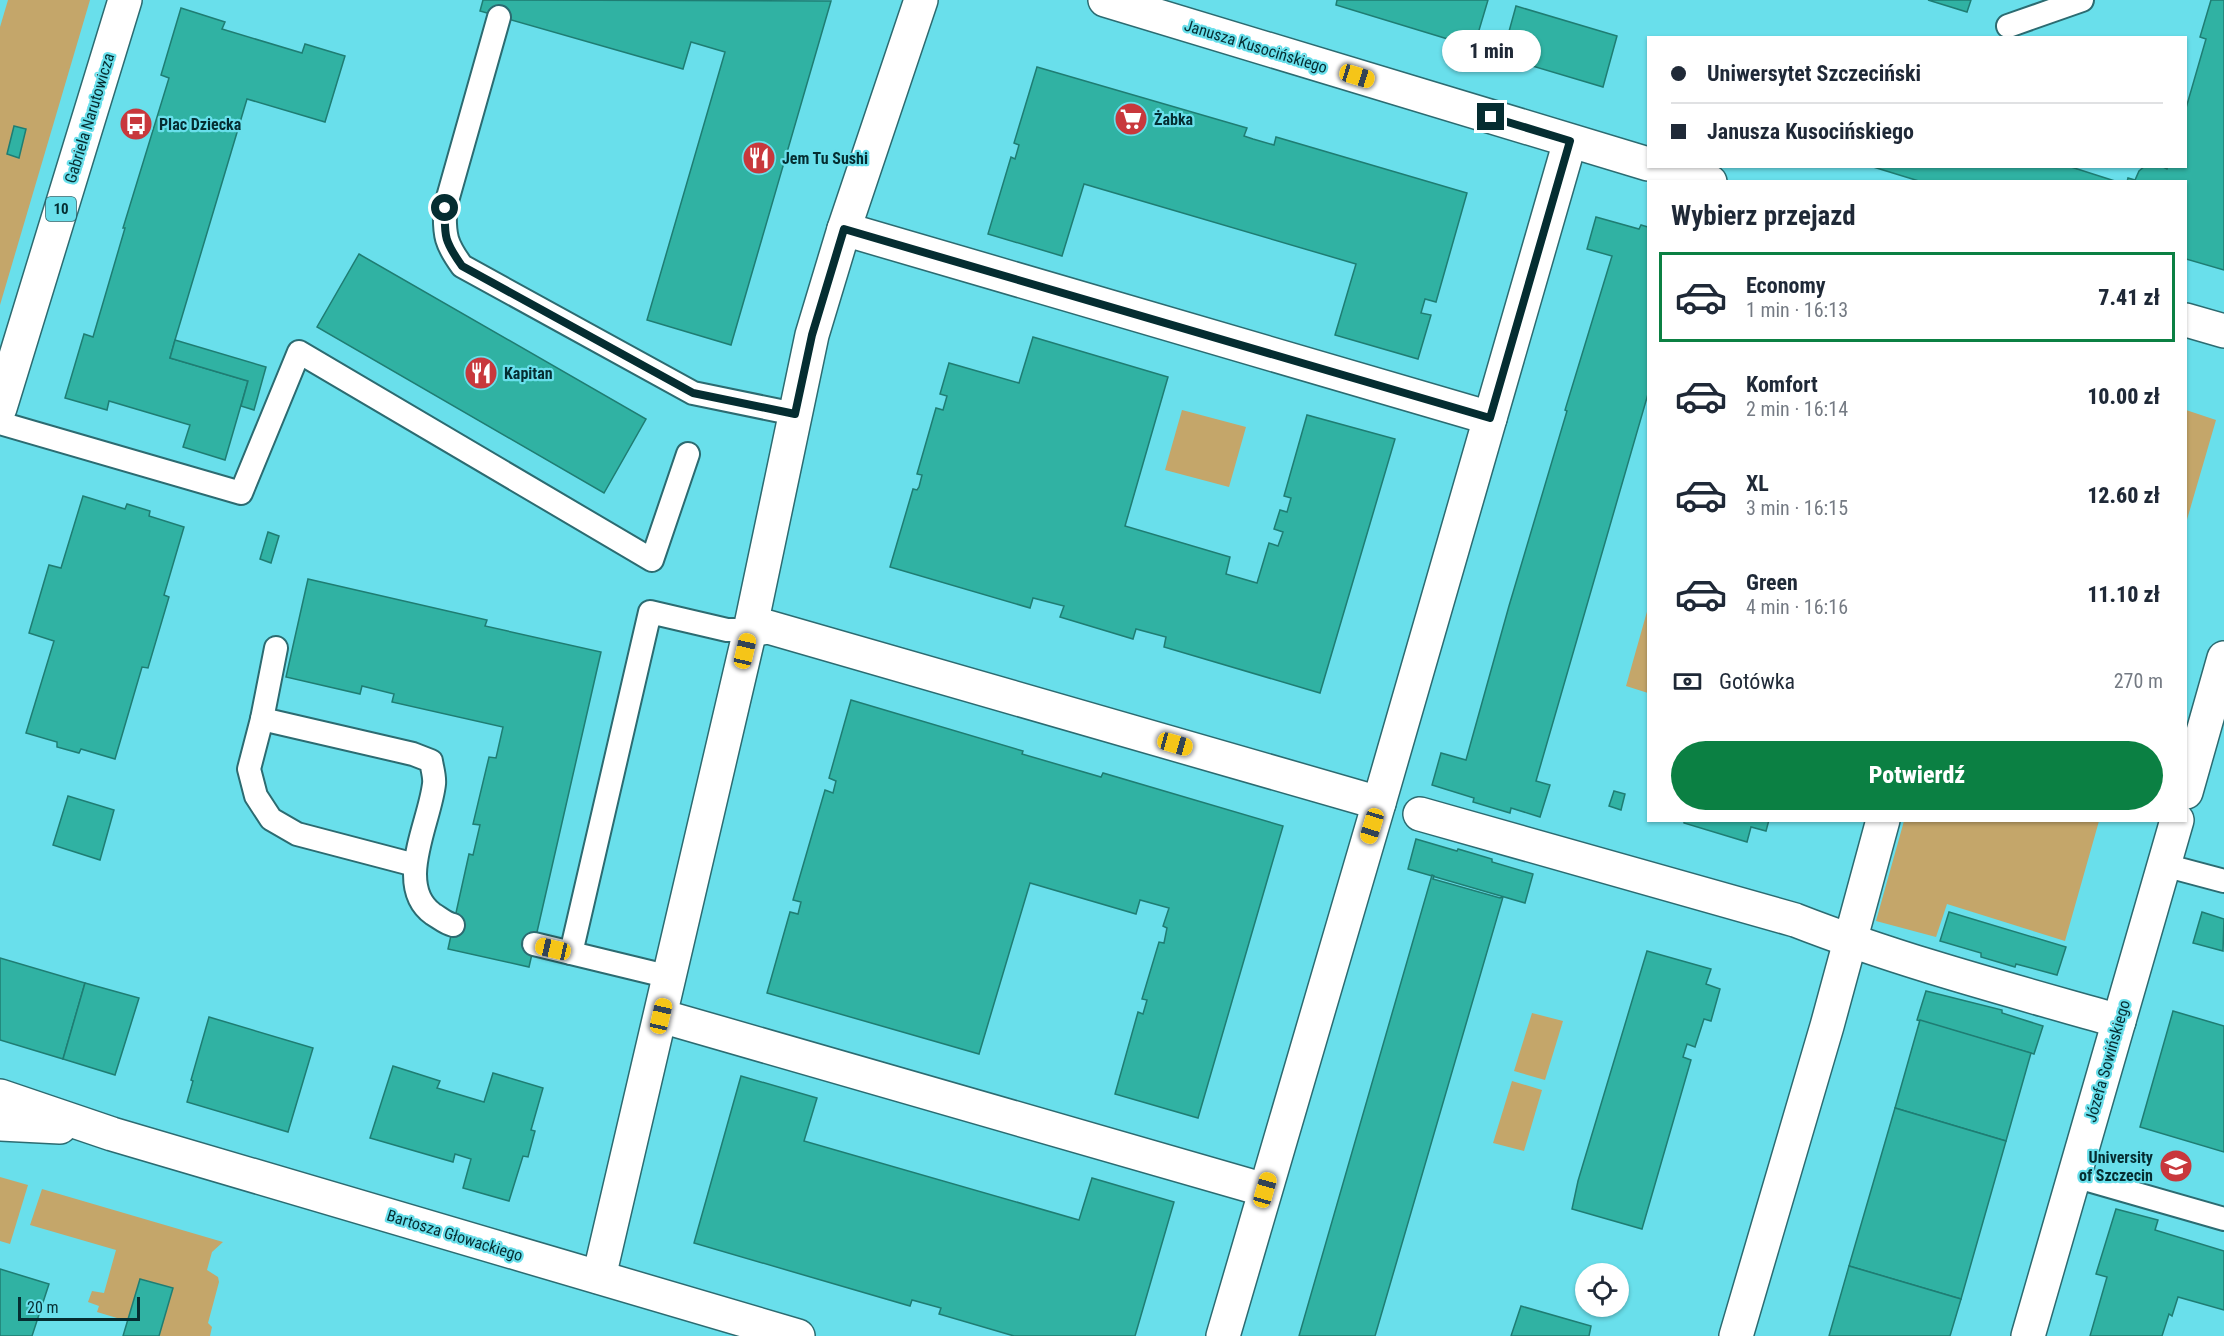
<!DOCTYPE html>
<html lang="pl">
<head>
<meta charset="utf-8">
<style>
	:root { --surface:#fff; --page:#f2f2f3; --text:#1f2937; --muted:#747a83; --line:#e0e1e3; --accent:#0b8043 }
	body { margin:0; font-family:"Roboto Condensed",sans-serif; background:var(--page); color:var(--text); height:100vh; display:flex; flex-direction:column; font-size:22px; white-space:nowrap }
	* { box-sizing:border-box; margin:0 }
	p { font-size:20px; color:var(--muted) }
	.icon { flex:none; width:33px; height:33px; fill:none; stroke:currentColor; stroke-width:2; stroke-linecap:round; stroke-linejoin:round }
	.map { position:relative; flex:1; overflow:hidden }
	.details { position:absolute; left:1647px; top:180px; width:540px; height:642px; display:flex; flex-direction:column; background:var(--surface); border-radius:0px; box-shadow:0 2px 4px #0004 }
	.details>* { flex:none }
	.guide { position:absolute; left:1647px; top:36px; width:540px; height:132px; border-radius:0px; box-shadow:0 2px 4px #0004; display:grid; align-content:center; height:132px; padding:0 24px; background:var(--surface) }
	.tools { position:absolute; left:1575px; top:1263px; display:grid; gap:12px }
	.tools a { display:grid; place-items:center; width:54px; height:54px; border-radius:50%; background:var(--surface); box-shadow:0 2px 4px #0004; font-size:30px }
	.scale { position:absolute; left:18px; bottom:15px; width:122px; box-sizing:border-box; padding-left:6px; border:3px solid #052d31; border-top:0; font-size:16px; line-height:21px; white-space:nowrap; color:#052d31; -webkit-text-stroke:4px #69dfeb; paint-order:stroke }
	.end { position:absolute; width:27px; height:27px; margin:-14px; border:8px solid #052d31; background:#fff; box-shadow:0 0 0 3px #fff }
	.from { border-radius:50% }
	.bubble { position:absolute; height:42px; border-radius:21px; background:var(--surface); box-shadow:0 2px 4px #0004; font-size:20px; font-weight:800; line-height:42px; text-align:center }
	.car { position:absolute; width:18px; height:36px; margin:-18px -9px; border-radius:8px; box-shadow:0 0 4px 2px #0007; background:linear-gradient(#f5c518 24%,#345 0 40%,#f5c518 0 76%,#345 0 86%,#f5c518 0) }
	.guide b { display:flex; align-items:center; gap:21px; height:57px; font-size:22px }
	.guide b+b { border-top:2px solid var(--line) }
	.guide i { width:15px; height:15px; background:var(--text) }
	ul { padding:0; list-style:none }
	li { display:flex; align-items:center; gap:18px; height:90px; margin:0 12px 9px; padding:0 12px; border:3px solid transparent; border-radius:0px }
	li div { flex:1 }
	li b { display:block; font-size:22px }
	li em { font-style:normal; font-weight:800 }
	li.active { border-color:var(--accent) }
	li>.icon { width:54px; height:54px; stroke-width:1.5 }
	h2 { padding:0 24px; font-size:27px; line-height:72px }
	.pay { display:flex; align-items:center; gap:15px; height:66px; padding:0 24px; font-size:22px }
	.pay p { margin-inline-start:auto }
	.cta { display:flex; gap:12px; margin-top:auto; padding:12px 24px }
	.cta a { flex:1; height:69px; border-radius:36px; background:var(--accent); color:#fff; font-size:24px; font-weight:800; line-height:69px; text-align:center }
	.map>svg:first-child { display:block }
	.green { fill:#c4a66a }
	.building { fill:#30b2a3; stroke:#1f7d73; stroke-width:1.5 }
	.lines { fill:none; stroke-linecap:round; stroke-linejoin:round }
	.lane-casing { stroke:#2c6b71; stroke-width:26 }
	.street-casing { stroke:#2c6b71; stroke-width:36 }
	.primary-casing { stroke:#2c6b71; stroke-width:36 }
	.lane { stroke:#fff; stroke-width:22 }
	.street { stroke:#fff; stroke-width:33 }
	.primary { stroke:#fff; stroke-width:33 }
	.route { stroke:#052d31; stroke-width:8 }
	.labels { text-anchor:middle; stroke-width:4.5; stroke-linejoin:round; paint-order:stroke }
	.shield { fill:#69dfeb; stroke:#236269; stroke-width:1.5 }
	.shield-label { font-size:15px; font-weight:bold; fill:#052d31 }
	.street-label { font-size:16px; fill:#052d31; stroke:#69dfeb }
	.poi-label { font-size:16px; font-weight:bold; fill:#052d31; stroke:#69dfeb; text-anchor:start }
</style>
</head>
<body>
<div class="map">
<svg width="2224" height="1336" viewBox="0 0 2224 1336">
	<rect width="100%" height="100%" fill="#69dfeb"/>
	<!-- green -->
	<g class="green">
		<polygon points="8,0 90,0 0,305 0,27"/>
		<polygon points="1182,410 1246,427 1229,487 1165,470"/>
		<polygon points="2186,410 2216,420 2186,523"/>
		<polygon points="1648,608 1648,693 1626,686"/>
		<polygon points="1904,821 2099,821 2065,941 1947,904 1936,937 1876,921"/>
		<polygon points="1532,1013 1563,1021 1545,1080 1514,1071"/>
		<polygon points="1512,1081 1542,1090 1524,1151 1493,1143"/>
		<polygon points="0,1177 28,1185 10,1244 0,1241"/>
		<polygon points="42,1189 223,1242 212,1252 207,1270 218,1277 219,1282 208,1323 212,1327 210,1336 159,1336 173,1288 141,1279 127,1321 97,1312 99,1306 88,1302 92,1291 104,1293 116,1250 30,1225"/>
	</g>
	<!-- building -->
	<g class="building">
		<polygon points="483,0 831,1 731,345 647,320 725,52 691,42 683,69 480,11"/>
		<polygon points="1337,0 1488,0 1474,47 1336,5"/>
		<polygon points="1928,0 1971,0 1967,12"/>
		<polygon points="2211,0 2224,0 2224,270 2186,259 2186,182 2127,182 2128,178 2135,180 2139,171 2145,166 2161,166 2167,169 2168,166 2186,166 2186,108 2206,39 2200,37"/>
		<polygon points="1516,6 1617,36 1603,87 1502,57"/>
		<polygon points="181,8 225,22 222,29 302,53 305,44 345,56 325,122 247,99 175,340 170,358 248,381 225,460 183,447 190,425 109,401 107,410 65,398 84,334 93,337 125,228 123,228 169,78 161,75"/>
		<polygon points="1037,67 1247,128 1244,136 1253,139 1274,145 1276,137 1467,193 1436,302 1425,299 1421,313 1431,315 1418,359 1335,335 1356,264 1084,184 1062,256 988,234 1011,157 1015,159 1019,145 1014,143"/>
		<polygon points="14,126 26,129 19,158 7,154"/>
		<polygon points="1870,166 2068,166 2118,182 1922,182"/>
		<polygon points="1596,217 1639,229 1641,225 1648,227 1648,394 1536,781 1550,785 1540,817 1511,808 1510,813 1473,802 1474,798 1432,785 1441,753 1466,760 1509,606 1567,411 1565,410 1612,256 1587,249"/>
		<polygon points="359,254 646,419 604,493 317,327"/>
		<polygon points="1033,337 1168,377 1125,526 1230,557 1226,574 1257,583 1269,543 1278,546 1283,532 1274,529 1280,510 1287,512 1291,498 1284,496 1307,415 1395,439 1320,693 1164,647 1166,637 1136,629 1133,639 1060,617 1064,606 1033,598 1030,608 890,567 913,489 917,490 919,487 922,475 917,474 936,408 943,410 947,396 940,394 949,363 1019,383"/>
		<polygon points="175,340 266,367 254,410 241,406 248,381 170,358"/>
		<polygon points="83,496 125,509 127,504 150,511 149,516 184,527 164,595 169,597 148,668 142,667 115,759 81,749 79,753 57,747 57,742 26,733 54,641 29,633 49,565 61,568"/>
		<polygon points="268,532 279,536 271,563 260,559"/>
		<polygon points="308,579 487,620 485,626 601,652 529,967 448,949 469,854 473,855 480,825 473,824 489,757 496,758 503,727 392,702 394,694 362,686 360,694 286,677"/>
		<polygon points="851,700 1023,751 1022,754 1101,777 1103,773 1283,826 1198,1118 1115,1094 1138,1012 1143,1014 1147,1000 1142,999 1159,942 1164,943 1167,928 1163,926 1169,908 1140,900 1136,914 1030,883 979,1054 767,993 790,912 798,914 801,902 793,900 825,790 833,793 836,781 829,778"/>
		<polygon points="1614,791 1625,794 1621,810 1609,806"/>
		<polygon points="68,796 114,810 100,860 53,845"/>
		<polygon points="1684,820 1769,820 1766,831 1751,827 1747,842 1684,823"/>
		<polygon points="1416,839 1457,851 1458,849 1492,859 1492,862 1533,874 1525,903 1408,869"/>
		<polygon points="1432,875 1434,876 1433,879 1500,898 1503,897 1375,1336 1299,1336"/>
		<polygon points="1949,912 2066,947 2057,975 2016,964 2015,967 1981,957 1981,953 1940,941"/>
		<polygon points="2202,912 2224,919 2223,951 2193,943"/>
		<polygon points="1647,951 1711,969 1706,984 1720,989 1711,1021 1704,1019 1695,1047 1687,1044 1683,1057 1691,1060 1642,1229 1572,1209 1578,1181"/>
		<polygon points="0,958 85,983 63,1059 0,1040"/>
		<polygon points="85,983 139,998 115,1075 63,1059"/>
		<polygon points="1926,991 2002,1010 2002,1013 2043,1026 2034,1054 1917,1020"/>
		<polygon points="2173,1011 2224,1026 2224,1152 2140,1127"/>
		<polygon points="209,1017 313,1048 288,1132 187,1102 193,1081 191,1080"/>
		<polygon points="1920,1020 2031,1053 2006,1141 1895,1108"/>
		<polygon points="393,1066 440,1081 437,1088 484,1102 493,1073 543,1088 531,1130 535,1131 528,1157 523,1156 509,1201 463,1188 471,1159 455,1154 453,1162 370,1138"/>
		<polygon points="741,1076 817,1098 804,1141 1079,1220 1092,1178 1174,1202 1135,1336 1014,1336 939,1314 941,1308 912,1300 910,1306 694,1243"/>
		<polygon points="1895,1108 2006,1141 1961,1299 1849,1266"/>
		<polygon points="2116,1209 2158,1220 2155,1230 2224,1251 2224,1310 2178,1297 2172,1316 2169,1314 2162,1336 2090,1336 2107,1277 2096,1274"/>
		<polygon points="1849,1266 1961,1299 1950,1336 1829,1336"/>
		<polygon points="0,1269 49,1284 32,1336 0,1336"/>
		<polygon points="140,1279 173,1288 159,1336 123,1336"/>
		<polygon points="1521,1306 1591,1326 1589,1336 1511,1336"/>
	</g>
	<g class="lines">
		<!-- lane casing -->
		<g class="lane-casing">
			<g id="lane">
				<path d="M499,17L445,208C444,236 446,244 462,266L693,393L795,414"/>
				<polyline points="2008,26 2082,0"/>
				<polyline points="0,423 241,493 299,352 652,560 688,454"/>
				<path d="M276,648L262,719L413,754L431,761C432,768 435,777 434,784C430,822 394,886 433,914C440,918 445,923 453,925"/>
				<polyline points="262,719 249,769 256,796 271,819 297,834 415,865"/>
				<polyline points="2164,865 2224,881"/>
				<polyline points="534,944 670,977"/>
				<polyline points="571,953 650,612 727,630 750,630"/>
				<polyline points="2074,1176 2224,1219"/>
			</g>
		</g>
		<!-- street casing -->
		<g class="street-casing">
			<g id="street">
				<polyline points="1105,0 1648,164"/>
				<polyline points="1658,166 1710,182"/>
				<polyline points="844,229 1490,418"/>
				<polyline points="2186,320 2224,331"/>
				<polyline points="750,630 768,627 1379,803"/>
				<polyline points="2186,792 2224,658"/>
				<path d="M1420,814L1795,920C1900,961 2010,990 2119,1021"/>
				<polyline points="661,1016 1265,1190"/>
				<polyline points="0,1096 112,1134 798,1336"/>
				<polyline points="0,1124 60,1127"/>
				<polyline points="599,1277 750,630 812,335 844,229 921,0"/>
				<polyline points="1223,1336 1379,803 1570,141"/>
				<polyline points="1736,1336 1827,1026 1883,820"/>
				<polyline points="2028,1336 2177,820"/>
			</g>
		</g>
		<!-- primary casing -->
		<g class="primary-casing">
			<polyline id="primary" points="0,408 125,0"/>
		</g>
		<!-- lane -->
		<use href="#lane" class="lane"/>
		<!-- street -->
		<use href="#street" class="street"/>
		<!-- primary -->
		<use href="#primary" class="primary"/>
	</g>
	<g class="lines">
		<!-- route -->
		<path class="route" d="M445,208C444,237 445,242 462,266L693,393L795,414L812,335L844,229L1490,418L1570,141L1491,117"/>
	</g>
	<!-- icons -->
	<defs>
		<g id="supermarket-disc" transform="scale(1.725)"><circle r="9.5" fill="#c8383c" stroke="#69dfeb"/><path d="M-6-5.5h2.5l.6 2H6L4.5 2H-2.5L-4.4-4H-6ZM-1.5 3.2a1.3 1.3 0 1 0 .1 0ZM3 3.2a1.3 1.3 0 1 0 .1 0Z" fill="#fff"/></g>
		<g id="bus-disc" transform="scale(1.725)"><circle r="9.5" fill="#c8383c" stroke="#69dfeb"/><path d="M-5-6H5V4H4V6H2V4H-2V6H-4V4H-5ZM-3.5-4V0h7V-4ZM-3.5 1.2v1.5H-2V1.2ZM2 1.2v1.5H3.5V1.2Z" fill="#fff"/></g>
		<g id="restaurant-disc" transform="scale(1.725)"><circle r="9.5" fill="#c8383c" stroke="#69dfeb"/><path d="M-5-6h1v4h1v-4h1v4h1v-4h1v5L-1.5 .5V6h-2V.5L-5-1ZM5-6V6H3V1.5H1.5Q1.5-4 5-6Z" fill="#fff"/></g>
		<g id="university-disc" transform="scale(1.725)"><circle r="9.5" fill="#c8383c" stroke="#69dfeb"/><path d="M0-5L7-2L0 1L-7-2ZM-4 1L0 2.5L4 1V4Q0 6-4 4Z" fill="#fff"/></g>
	</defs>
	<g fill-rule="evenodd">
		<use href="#supermarket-disc" x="1131" y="119"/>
		<use href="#bus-disc" x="136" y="124"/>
		<use href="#restaurant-disc" x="759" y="158"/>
		<use href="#restaurant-disc" x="481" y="373"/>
		<use href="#university-disc" x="2176" y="1166"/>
	</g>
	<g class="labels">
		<!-- shield labels -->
		<rect class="shield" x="46" y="197" width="30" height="24" rx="4.5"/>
		<g class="shield-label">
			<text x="61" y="214">10</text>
		</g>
		<!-- street labels -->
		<g class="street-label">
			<text transform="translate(1256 46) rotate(17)" y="6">Janusza Kusocińskiego</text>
			<text transform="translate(89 118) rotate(-73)" y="6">Gabriela Narutowicza</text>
			<text transform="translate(2107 1061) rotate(-74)" y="6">Józefa Sowińskiego</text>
			<text transform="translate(455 1235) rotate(17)" y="6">Bartosza Głowackiego</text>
		</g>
		<!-- poi labels -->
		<g class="poi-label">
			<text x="1154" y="125">Żabka</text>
			<text x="159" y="130">Plac Dziecka</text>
			<text x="782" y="164">Jem Tu Sushi</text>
			<text x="504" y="379">Kapitan</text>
			<text x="2153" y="1163" text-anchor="end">University<tspan x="2153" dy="18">of Szczecin</tspan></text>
		</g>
	</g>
</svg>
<div class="tools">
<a><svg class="icon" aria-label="locate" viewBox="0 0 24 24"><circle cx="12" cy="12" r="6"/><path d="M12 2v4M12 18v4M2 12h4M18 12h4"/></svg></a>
</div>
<div class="scale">20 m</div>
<i class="end from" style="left:445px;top:208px"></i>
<i class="end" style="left:1491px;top:117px"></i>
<div class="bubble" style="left:1442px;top:30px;width:99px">1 min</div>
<i class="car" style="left:1357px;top:76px;rotate:107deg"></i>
<i class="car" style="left:745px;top:651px;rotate:13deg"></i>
<i class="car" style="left:1175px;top:744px;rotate:106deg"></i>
<i class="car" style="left:1372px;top:826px;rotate:197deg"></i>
<i class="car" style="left:553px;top:949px;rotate:283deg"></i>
<i class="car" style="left:661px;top:1016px;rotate:13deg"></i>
<i class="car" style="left:1265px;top:1190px;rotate:16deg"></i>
<div class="guide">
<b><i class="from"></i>Uniwersytet Szczeciński</b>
<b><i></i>Janusza Kusocińskiego</b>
</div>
<section class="details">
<h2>Wybierz przejazd</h2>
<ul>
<li class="active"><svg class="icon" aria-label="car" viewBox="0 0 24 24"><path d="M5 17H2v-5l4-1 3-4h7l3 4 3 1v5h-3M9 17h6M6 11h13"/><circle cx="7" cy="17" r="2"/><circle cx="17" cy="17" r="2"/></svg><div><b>Economy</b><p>1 min · 16:13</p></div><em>7.41 zł</em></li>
<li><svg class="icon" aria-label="car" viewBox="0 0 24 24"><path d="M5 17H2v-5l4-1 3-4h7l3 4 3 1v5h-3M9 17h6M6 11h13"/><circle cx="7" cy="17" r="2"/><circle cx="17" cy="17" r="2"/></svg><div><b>Komfort</b><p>2 min · 16:14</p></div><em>10.00 zł</em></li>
<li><svg class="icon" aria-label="car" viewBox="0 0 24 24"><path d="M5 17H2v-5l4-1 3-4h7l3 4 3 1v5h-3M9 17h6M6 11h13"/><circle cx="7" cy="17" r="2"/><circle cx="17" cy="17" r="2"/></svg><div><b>XL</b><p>3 min · 16:15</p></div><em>12.60 zł</em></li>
<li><svg class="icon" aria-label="car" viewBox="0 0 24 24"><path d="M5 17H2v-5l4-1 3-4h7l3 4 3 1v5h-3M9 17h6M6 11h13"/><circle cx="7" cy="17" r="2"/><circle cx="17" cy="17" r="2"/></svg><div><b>Green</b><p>4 min · 16:16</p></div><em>11.10 zł</em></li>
</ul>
<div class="pay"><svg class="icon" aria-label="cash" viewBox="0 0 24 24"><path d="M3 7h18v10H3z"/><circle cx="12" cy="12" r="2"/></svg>Gotówka<p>270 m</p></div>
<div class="cta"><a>Potwierdź</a></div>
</section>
</div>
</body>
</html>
